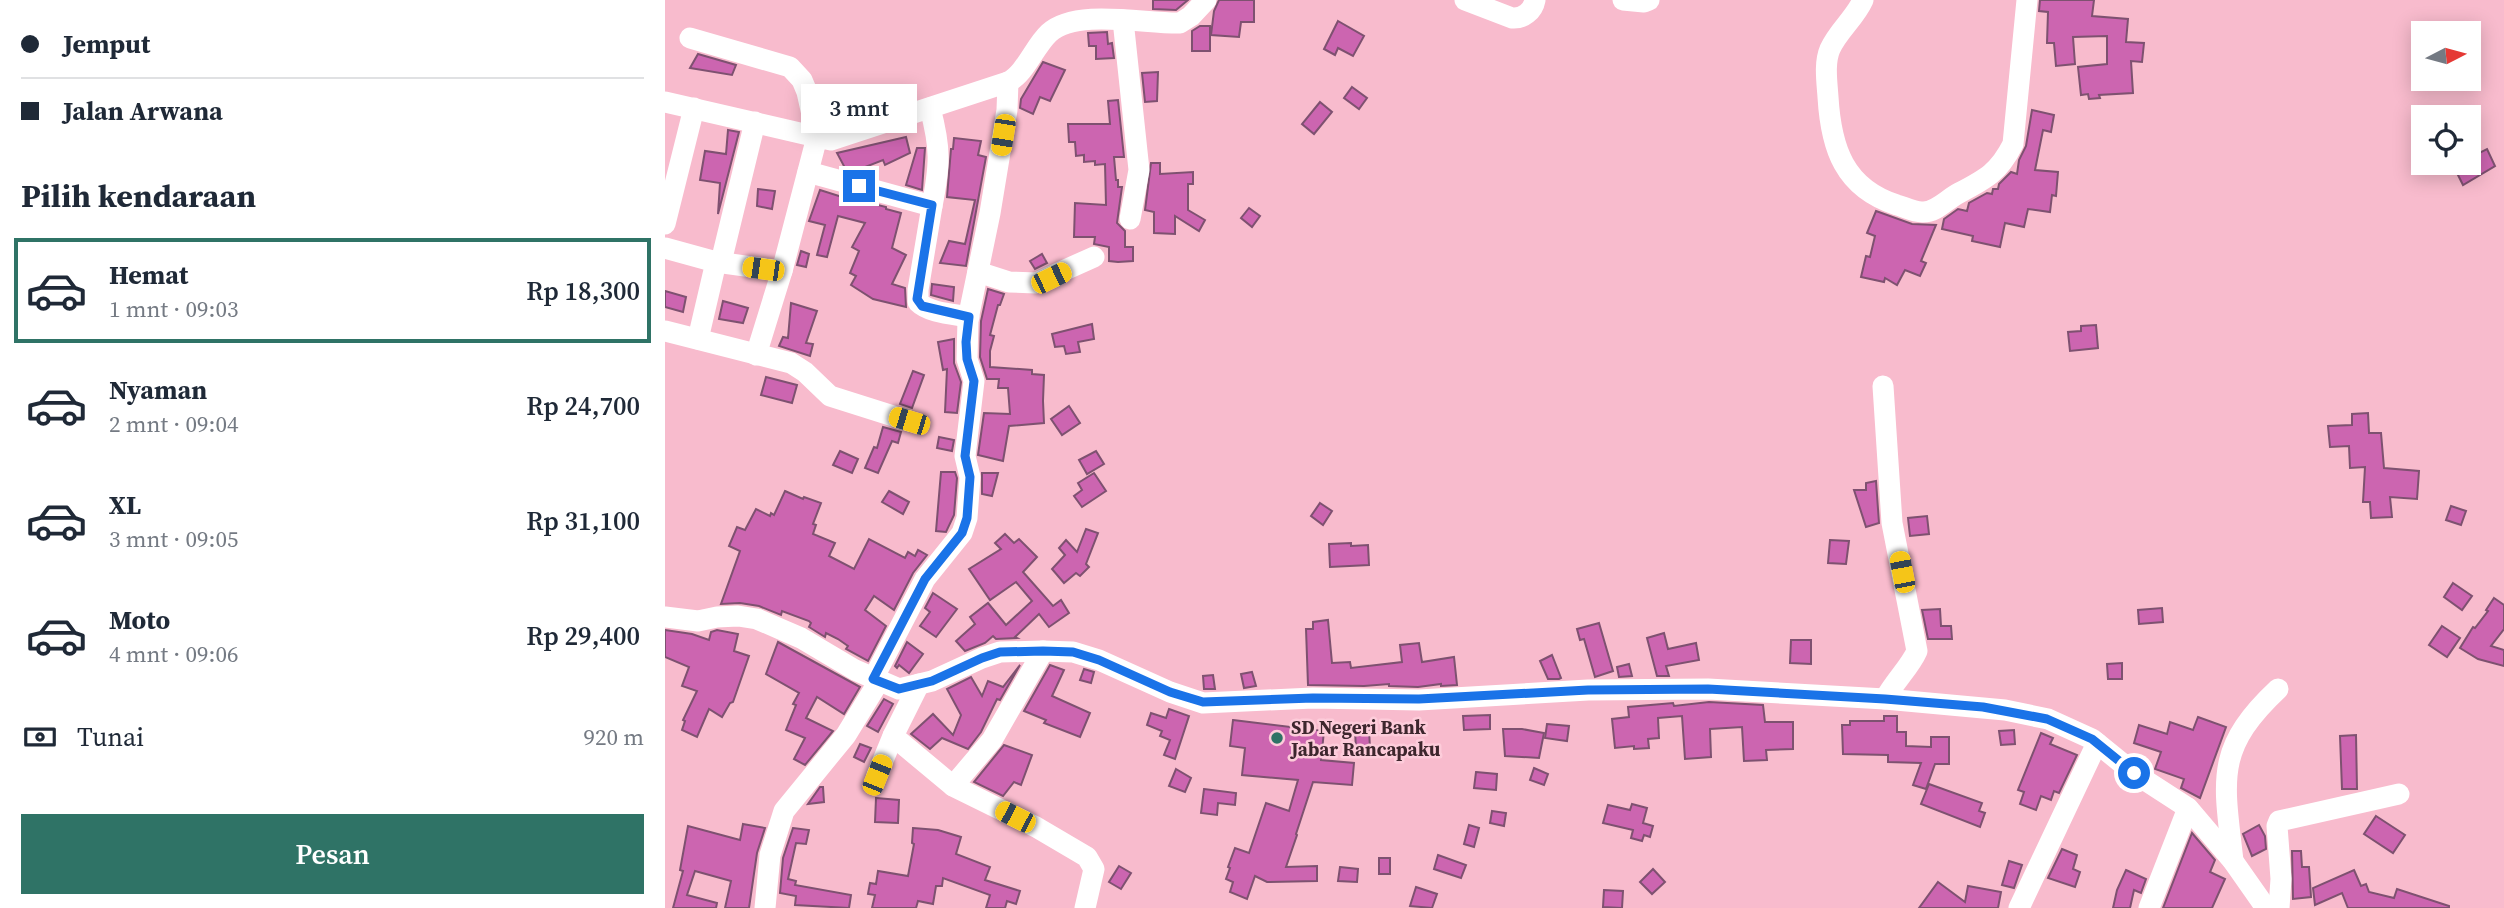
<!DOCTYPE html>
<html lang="id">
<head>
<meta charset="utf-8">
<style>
	:root { --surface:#fff; --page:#f2f2f3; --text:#1f2937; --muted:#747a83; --line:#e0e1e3; --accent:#2f7366 }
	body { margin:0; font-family:"Source Serif 4",serif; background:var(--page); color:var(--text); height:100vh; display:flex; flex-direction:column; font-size:26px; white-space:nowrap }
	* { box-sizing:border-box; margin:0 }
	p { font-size:23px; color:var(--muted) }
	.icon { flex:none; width:38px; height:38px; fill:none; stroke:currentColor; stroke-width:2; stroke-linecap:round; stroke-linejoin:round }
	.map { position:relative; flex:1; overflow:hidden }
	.panel { display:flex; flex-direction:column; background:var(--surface); width:665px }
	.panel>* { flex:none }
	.hud { display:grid; align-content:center; height:154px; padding:0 21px; background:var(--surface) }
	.needle { width:46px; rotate:84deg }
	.controls { position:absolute; left:1746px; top:21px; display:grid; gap:14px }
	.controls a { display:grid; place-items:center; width:70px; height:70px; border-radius:0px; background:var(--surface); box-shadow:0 4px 18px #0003; font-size:35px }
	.end { position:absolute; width:32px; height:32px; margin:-16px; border:9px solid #1a73e8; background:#fff; box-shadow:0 0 0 4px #fff }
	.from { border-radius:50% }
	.bubble { position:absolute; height:49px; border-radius:0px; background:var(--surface); box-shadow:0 4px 18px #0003; font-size:23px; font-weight:600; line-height:49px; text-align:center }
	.car { position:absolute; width:21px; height:42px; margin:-21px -10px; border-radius:9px; box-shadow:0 0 5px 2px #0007; background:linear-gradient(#f5c518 24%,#345 0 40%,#f5c518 0 76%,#345 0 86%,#f5c518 0) }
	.hud b { display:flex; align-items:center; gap:24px; height:66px; font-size:26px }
	.hud b+b { border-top:2px solid var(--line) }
	.hud i { width:18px; height:18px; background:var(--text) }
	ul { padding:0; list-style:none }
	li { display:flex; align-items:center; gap:21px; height:105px; margin:0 14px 10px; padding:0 7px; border:4px solid transparent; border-radius:0px }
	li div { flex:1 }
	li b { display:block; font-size:26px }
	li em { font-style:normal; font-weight:600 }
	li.on { border-color:var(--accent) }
	li>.icon { width:63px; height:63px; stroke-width:1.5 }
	h2 { padding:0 21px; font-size:32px; line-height:84px }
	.pay { display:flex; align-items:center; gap:18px; height:77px; padding:0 21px; font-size:26px }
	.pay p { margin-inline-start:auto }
	.primary-button { display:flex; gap:14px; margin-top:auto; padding:14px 21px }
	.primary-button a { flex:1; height:80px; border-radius:0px; background:var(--accent); color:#fff; font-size:28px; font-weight:600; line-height:80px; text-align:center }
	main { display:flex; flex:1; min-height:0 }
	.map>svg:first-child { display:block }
	.building { fill:#cc65b0; stroke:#7e5170; stroke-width:2 }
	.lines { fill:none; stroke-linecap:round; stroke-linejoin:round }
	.minor { stroke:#fff; stroke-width:21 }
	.route { stroke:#1a73e8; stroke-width:9 }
	.poi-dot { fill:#2f7366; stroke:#fdccda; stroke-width:2.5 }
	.labels { text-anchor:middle; stroke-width:5; stroke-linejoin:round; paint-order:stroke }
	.poi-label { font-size:19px; font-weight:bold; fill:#3d262d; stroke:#fdccda; text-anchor:start }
</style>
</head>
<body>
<main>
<section class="panel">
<div class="hud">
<b><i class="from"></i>Jemput</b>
<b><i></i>Jalan Arwana</b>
</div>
<h2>Pilih kendaraan</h2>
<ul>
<li class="on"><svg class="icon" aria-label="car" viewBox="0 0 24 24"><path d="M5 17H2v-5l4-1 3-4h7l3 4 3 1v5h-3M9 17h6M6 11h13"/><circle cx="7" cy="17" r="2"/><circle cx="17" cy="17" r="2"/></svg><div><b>Hemat</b><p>1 mnt · 09:03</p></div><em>Rp 18,300</em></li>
<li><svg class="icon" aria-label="car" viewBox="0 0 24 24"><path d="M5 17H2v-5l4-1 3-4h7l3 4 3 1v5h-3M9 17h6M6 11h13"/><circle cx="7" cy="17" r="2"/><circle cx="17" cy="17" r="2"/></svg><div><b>Nyaman</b><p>2 mnt · 09:04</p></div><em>Rp 24,700</em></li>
<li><svg class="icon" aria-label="car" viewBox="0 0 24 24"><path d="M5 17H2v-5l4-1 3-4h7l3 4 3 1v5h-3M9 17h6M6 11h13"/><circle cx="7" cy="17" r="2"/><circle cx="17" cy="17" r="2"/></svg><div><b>XL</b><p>3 mnt · 09:05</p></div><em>Rp 31,100</em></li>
<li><svg class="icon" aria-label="car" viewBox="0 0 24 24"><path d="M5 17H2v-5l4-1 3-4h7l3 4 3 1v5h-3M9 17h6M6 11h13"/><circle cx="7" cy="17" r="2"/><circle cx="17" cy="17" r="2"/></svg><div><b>Moto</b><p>4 mnt · 09:06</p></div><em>Rp 29,400</em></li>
</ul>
<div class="pay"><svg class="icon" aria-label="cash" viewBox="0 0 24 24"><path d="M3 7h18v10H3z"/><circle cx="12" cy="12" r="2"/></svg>Tunai<p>920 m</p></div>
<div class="primary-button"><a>Pesan</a></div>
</section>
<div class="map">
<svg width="1839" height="908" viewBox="0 0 1839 908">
	<rect width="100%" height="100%" fill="#f8bbcd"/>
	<!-- building -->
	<g class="building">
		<polygon points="488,0 523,0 511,10 488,9"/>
		<polygon points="554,0 589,0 589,22 576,22 574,37 546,35 549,11"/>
		<polygon points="1375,0 1429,0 1427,16 1463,19 1461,42 1479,43 1477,62 1466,61 1468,93 1434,95 1435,98 1424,99 1423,94 1416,95 1413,67 1442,64 1442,36 1408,37 1410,64 1391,66 1389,43 1382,43 1383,12 1374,11"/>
		<polygon points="673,21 699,36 688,56 673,48 670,55 659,49"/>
		<polygon points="535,26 545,26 545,51 527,51 527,31"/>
		<polygon points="442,32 443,44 447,43 449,58 431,59 431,46 424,46 423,33"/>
		<polygon points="33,54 71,65 67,75 25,68"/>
		<polygon points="378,62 400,70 385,101 375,97 368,114 355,108 356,99"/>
		<polygon points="493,72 492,101 480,102 477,73"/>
		<polygon points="687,87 702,98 694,109 679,98"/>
		<polygon points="453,100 459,157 449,157 451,180 453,180 453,187 457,187 452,223 460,231 460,247 468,247 468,261 453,262 444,261 444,247 429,244 430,237 409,237 410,203 441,205 440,164 430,165 430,161 419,162 419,155 411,156 410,142 404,142 403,124 445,124 443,101"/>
		<polygon points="655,102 667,112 649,134 637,124"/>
		<polygon points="1367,110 1389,115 1386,132 1378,130 1370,170 1393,172 1391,196 1387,195 1385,212 1363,209 1359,227 1340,223 1335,247 1307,241 1308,236 1277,229 1279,219 1293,209 1302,211 1304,203 1322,193 1327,194 1328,189 1333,189 1334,184 1346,172 1352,174 1354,160 1361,146"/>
		<polygon points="63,130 74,132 53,214 55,183 35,180 40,151 61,154"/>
		<polygon points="241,137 245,153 220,165 218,160 190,171 180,168 172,153"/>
		<polygon points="289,138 316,141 313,155 321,157 301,266 275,263 284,241 300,244 310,200 282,197 286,149 288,149"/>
		<polygon points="252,148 260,148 257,190 241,185"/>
		<polygon points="1822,149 1830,166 1798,185 1789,167 1798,163 1804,163 1804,158"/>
		<polygon points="486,163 495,163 495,174 528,172 528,184 523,184 523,210 540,220 534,231 510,216 510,234 489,233 489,212 480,210"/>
		<polygon points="93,189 110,191 107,209 92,206"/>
		<polygon points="155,190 199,204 197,201 221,207 221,209 236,213 227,248 241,255 227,284 240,288 241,307 208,299 186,285 191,276 185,273 194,251 187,247 200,223 173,216 162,257 152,255 160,225 144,221"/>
		<polygon points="584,208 595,216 587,227 576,218"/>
		<polygon points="1211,211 1247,224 1271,225 1256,261 1261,263 1255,276 1240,270 1232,285 1220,278 1219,282 1196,277 1201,256 1205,257 1210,236 1202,233"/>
		<polygon points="136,251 144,254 141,267 132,265"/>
		<polygon points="377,254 382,263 370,269 365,261"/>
		<polygon points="267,284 289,287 288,301 266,295"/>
		<polygon points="323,289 339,294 335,305 333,305 325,335 329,336 325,351 325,367 367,370 367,374 379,375 378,401 379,423 344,426 338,461 313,455 319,413 345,414 343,388 333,388 334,379 322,379 315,357 316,321"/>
		<polygon points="0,291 21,297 18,312 0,307"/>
		<polygon points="58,301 83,308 78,323 54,319"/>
		<polygon points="126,303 152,311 141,343 148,344 145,356 114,346 118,337 123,338"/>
		<polygon points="427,324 429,339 413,342 415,352 401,354 399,346 390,347 387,334"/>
		<polygon points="1431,325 1433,348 1405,351 1403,332 1416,331 1416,326"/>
		<polygon points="289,339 289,363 296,382 292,413 280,412 282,369 278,370 273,342"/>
		<polygon points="248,371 259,375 247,408 235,404"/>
		<polygon points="101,377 132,385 127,403 96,395"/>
		<polygon points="404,406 415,423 397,435 386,419"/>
		<polygon points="1703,413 1704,433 1716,433 1719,468 1754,471 1752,499 1725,497 1727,517 1706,518 1705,502 1698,502 1700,467 1685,468 1684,446 1665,447 1663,426 1687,425 1687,414"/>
		<polygon points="218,427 236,432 233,443 227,441 213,473 200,468 209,447 212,448"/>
		<polygon points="274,437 289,440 287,451 272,448"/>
		<polygon points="175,451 193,459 187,473 168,465"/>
		<polygon points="431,451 439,464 422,474 414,460"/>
		<polygon points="276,472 290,472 292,478 289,515 281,532 271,531"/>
		<polygon points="317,473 333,473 327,496 317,494"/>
		<polygon points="429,473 441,491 417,507 409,496 417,490 413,483"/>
		<polygon points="1211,481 1214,523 1201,527 1189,490 1201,490 1201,483"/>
		<polygon points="120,491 138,499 139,497 156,503 148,524 151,525 148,534 170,543 164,556 189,569 204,539 240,558 243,552 250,556 253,550 262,555 248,573 229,610 209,596 200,610 221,626 203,661 181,649 183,646 173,639 161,633 160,637 144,627 146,623 144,621 117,611 116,615 94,606 75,603 56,604 75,551 64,546 72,527 80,530 91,509 105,516 106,513 109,515"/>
		<polygon points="224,491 244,502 238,514 217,502"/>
		<polygon points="655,503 667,511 658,525 646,516"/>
		<polygon points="1786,506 1801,511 1796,525 1781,520"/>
		<polygon points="1262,516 1264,534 1245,536 1243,518"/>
		<polygon points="421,529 433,533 421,564 424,567 415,576 411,573 399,583 387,569 400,555 394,548 401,540 412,552"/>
		<polygon points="340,534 349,543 354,539 372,557 358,572 388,606 396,600 404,613 384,627 374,614 350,637 352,638 331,639 328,636 320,643 300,651 291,641 310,624 305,617 323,603 341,625 367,601 351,582 325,600 304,569 336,549 330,543"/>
		<polygon points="1165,540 1184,541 1181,564 1163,563"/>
		<polygon points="686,543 686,546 703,545 704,565 665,567 664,544"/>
		<polygon points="1788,583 1807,596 1797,610 1779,597"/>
		<polygon points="268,593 292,609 271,637 255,626 265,612 260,608"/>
		<polygon points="1829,598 1839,605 1839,629 1826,646 1839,650 1839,666 1813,659 1795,648 1808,627 1810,628 1823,611 1821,610"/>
		<polygon points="1497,608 1498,622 1474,624 1473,610"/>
		<polygon points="1275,609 1276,626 1286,626 1287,639 1263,639 1257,610"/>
		<polygon points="663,620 667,663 685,662 686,668 737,662 735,645 754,643 757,662 789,657 792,685 776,686 776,684 753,687 724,686 724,684 699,686 643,685 641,629 648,629 648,622"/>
		<polygon points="934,623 948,671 930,677 919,639 915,640 912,629"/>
		<polygon points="1777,626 1795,638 1782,657 1764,645"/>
		<polygon points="0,630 27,634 44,640 46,632 52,630 73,634 69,651 84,656 68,702 65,703 57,717 44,709 32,737 17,730 20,721 18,720 32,691 17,686 24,667 0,657"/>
		<polygon points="999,633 1003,649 1031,643 1034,660 1001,666 1004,676 992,676 982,638"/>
		<polygon points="1126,640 1146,640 1146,664 1125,663"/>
		<polygon points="113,642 195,687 179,714 152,697 141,718 168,731 140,765 129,759 140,738 121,730 131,705 128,704 134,693 101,674"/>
		<polygon points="242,642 258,654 244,673 234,665 232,668 230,666"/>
		<polygon points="887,655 896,678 894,679 883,679 875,661"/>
		<polygon points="1457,663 1457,679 1443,679 1442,664"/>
		<polygon points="964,664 967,676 954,677 952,667"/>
		<polygon points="355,665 335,700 332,699 316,732 303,749 277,738 265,749 246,734 268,714 288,735 296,715 282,689 306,677 317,696 323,681 338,687"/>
		<polygon points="385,665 399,670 387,696 425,713 415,737 379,723 381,720 359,711"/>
		<polygon points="419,669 429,672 426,683 415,680"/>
		<polygon points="587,672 591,686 579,688 576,674"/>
		<polygon points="548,675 550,689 539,689 538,676"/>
		<polygon points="219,699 228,704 213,732 202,726"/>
		<polygon points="1044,702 1098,705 1100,722 1128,722 1128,749 1101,750 1102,760 1079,761 1077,727 1045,729 1046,757 1020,759 1017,716 993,718 994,738 983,739 984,748 969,749 969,746 950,748 947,719 964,717 963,707 1008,703 1009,706"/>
		<polygon points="504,709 524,716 510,759 499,755 505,740 495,736 497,731 482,725 486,713 501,718"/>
		<polygon points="825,715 825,729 799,730 798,716"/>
		<polygon points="1219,716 1232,716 1232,732 1241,732 1241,746 1266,747 1266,737 1284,737 1284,764 1270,764 1261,789 1248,785 1256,763 1223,762 1223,755 1178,754 1177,725 1185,725 1185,721 1219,721"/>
		<polygon points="1533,717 1561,727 1535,798 1516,788 1519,779 1490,769 1496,752 1469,743 1474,725 1502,734 1505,722 1528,730"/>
		<polygon points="568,720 659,731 656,760 689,763 687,785 648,782 631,834 632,835 621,867 652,866 652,881 602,882 590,876 582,899 565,892 568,882 561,879 565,868 563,867 570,848 584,853 601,803 624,811 633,780 577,775 580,748 565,746"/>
		<polygon points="882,724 904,726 902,741 880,738"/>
		<polygon points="704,729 705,749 691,750 690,730"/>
		<polygon points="838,729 857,729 879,733 874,758 840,756"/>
		<polygon points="1349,730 1350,744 1336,745 1334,731"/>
		<polygon points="1376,733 1388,738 1385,744 1412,755 1394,793 1389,791 1386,800 1376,796 1371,810 1355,804 1359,792 1353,790"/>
		<polygon points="1691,735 1692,789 1677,789 1675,736"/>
		<polygon points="195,744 206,748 199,762 189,757"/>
		<polygon points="339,745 367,755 356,785 349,782 338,796 309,782"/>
		<polygon points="869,768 883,774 879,785 865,780"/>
		<polygon points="511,769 526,778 520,792 504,786"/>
		<polygon points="811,772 832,774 831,790 809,788"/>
		<polygon points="1264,784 1317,803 1314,811 1320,813 1315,827 1256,804"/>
		<polygon points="155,787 158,787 159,802 143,804"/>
		<polygon points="539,789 571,793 570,805 553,803 552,815 536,813"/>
		<polygon points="211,798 234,800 233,823 210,822"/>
		<polygon points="967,804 982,808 978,823 988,826 985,837 979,835 977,841 966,838 968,830 938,823 943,805 965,810"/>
		<polygon points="827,811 841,813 839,826 825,823"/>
		<polygon points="1711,816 1740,835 1728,853 1699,834"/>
		<polygon points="78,824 100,828 92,853 84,908 60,908 66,881 30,871 22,895 52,903 51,908 8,908 18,871 15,870 23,826 75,840"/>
		<polygon points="804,825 814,828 809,847 799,844"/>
		<polygon points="1594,825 1600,836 1601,849 1587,856 1578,834"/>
		<polygon points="128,828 144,830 141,844 131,843 123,879 131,881 130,885 186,895 184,908 130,905 131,896 115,893 118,858"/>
		<polygon points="248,828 273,830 296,837 291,854 325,867 320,880 355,891 351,904 342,901 340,908 321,908 325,895 278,878 277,886 271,886 268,904 253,901 251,908 207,908 210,895 203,894 205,883 211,884 213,871 243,876 249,844 247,843"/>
		<polygon points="1527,833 1550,860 1545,872 1560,879 1547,908 1498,908"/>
		<polygon points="1397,849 1412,855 1408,869 1415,872 1410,887 1383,878"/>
		<polygon points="1627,851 1636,851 1637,867 1644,867 1646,897 1628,899"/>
		<polygon points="773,855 801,865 796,878 769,869"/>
		<rect x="714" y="858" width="11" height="16"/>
		<polygon points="1344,861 1357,865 1349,888 1337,885"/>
		<polygon points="454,866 466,873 456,889 444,882"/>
		<polygon points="675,867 693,869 692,882 673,881"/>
		<polygon points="988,869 1000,882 987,894 975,882"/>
		<polygon points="1461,870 1481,879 1476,893 1469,890 1465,908 1448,908 1452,890"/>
		<polygon points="1689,870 1696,886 1701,884 1704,892 1729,898 1732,889 1784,906 1784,908 1683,908 1677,893 1650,905 1648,888"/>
		<polygon points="1273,882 1300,902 1303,886 1336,892 1333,908 1254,908"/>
		<polygon points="751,887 772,894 767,908 745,906"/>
		<polygon points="939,890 958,891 957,908 938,907"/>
	</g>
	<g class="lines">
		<!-- minor -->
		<g class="minor">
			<path d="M800,0L847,18C858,19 868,11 870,0"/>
			<polyline points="958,0 979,2 984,0"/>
			<path d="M1198,0C1190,18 1173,31 1165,49C1159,63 1162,82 1163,97C1166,148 1179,188 1232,205C1239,207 1249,212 1257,212C1271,213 1282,199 1294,193C1321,179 1334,172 1348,144L1362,0"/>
			<polyline points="458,20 474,170 465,219"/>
			<polyline points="0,102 152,137 142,92 137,80 125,67 25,38"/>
			<path d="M143,172L267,206C275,165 276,149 265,108"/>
			<path d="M267,206L253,290V302C264,313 288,314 304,317"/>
			<polyline points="0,224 29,108"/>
			<polyline points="0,248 51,262 117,271"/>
			<polyline points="56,262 90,122"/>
			<polyline points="313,272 344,282 371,283 429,257"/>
			<polyline points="0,331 126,363 140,372 165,396 244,421"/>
			<polyline points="33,339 51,262"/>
			<path d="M91,355L117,271L152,137L166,140L343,82C360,74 369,47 384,33C411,8 480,24 515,23L526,16L541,0"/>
			<path d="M1218,386L1227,523L1252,651C1245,667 1229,682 1220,699"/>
			<polyline points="0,617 33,621 52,617 73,616 92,619 136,638 190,670 234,689 267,681 317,658 335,652 378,651 408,652 434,660 505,692 538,703 648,698 754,700 923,690 1043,689 1220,699 1340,710 1383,719 1427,739 1469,773 1523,808 1568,861 1601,908"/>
			<polyline points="208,679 260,579 297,533 302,518 305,477 300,456 309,381 302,359 303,319 325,213 342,110 343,82"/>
			<polyline points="228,736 288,786 371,827 422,857 429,869 420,908"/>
			<polyline points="212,775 228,736 254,684"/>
			<polyline points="288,786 327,740 378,651"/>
			<path d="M1568,861C1559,780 1549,749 1613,689"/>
			<polyline points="100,908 105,855 119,811 181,735 214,681"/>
			<polyline points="1354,908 1432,743"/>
			<polyline points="1484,908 1523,808"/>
			<polyline points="1614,908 1616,879 1612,826 1614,821 1734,794"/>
		</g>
	</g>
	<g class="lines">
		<!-- route -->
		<polyline class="route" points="194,186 267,205 252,299 257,306 304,317 301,342 302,359 309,381 300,456 305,477 302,518 297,533 260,579 208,679 234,689 267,681 317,658 335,652 378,651 408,652 434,660 505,692 538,702 648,698 754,699 923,690 1043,689 1220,699 1318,707 1382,719 1427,739 1469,773"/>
	</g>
	<!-- markers -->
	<circle class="poi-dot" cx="612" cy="738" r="7"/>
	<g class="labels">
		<!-- poi labels -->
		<g class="poi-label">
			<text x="626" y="734">SD Negeri Bank<tspan x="626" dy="22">Jabar Rancapaku</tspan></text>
		</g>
	</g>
</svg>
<div class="controls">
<a><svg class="needle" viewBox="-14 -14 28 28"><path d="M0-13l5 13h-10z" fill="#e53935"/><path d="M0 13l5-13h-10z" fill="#747a83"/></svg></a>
<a><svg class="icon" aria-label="locate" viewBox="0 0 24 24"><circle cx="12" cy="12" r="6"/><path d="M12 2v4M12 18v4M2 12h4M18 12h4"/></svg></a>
</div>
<i class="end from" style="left:1469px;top:773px"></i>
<i class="end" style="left:194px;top:186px"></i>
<div class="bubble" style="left:136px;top:84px;width:116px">3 mnt</div>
<i class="car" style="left:338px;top:135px;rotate:189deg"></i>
<i class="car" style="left:98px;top:269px;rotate:278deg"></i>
<i class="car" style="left:386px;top:278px;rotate:64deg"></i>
<i class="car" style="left:244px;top:421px;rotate:287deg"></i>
<i class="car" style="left:1237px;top:572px;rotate:349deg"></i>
<i class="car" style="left:212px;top:775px;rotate:22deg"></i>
<i class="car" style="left:350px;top:817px;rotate:297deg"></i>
</div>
</main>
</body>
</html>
